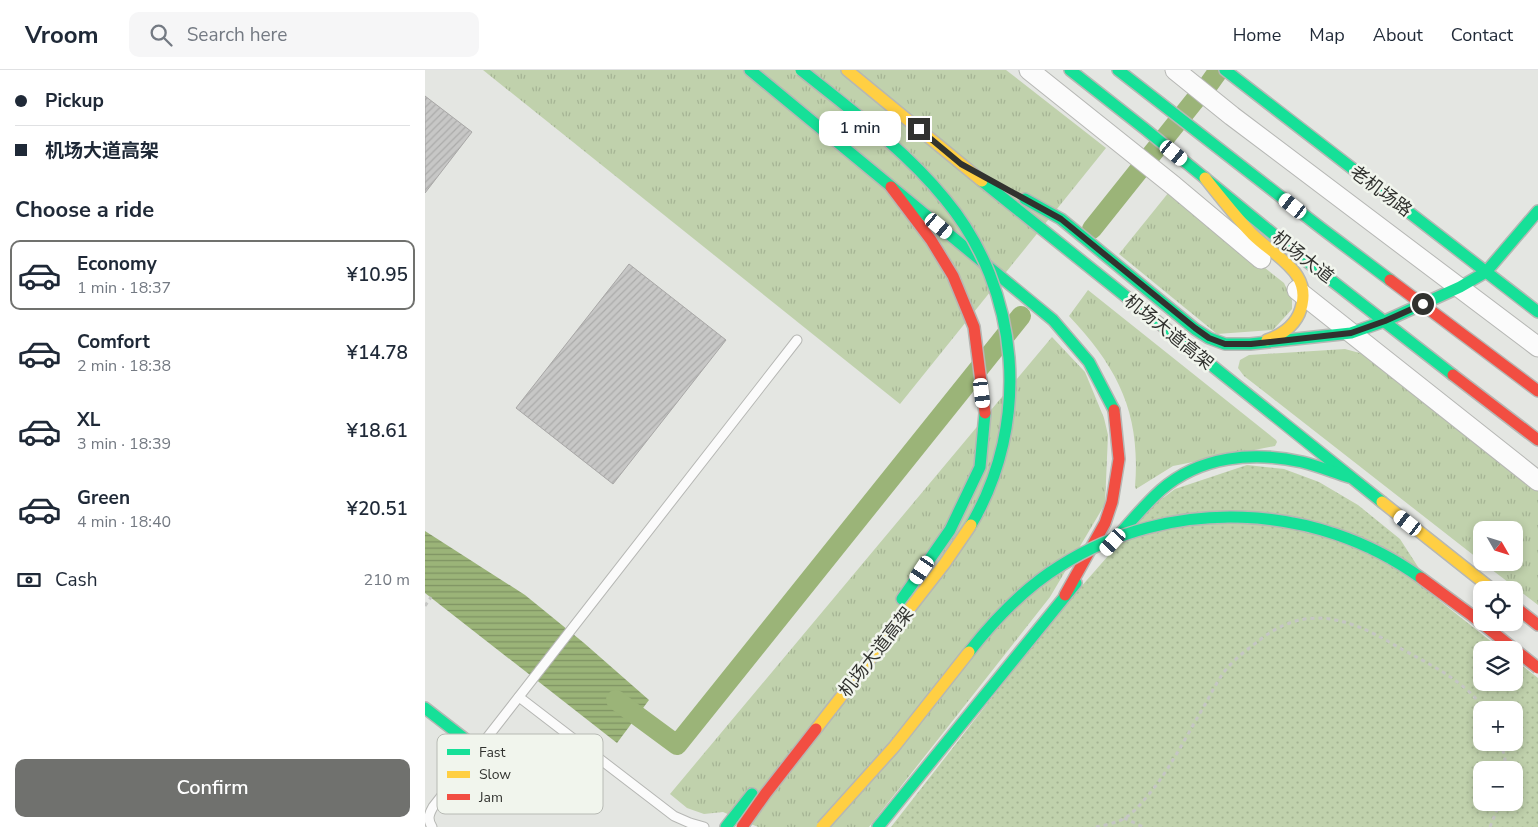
<!DOCTYPE html>
<html lang="en">
<head>
<meta charset="utf-8">
<style>
	:root { --surface:#fff; --page:#f6f6f7; --text:#1f2937; --muted:#747a83; --line:#e0e1e3; --accent:#70716e }
	body { margin:0; font-family:"Nunito Sans","Noto Sans SC",sans-serif; background:var(--page); color:var(--text); height:100vh; display:flex; flex-direction:column; font-size:19px; white-space:nowrap }
	* { box-sizing:border-box; margin:0 }
	p { font-size:16px; color:var(--muted) }
	.icon { flex:none; width:28px; height:28px; fill:none; stroke:currentColor; stroke-width:2; stroke-linecap:round; stroke-linejoin:round }
	.map { position:relative; flex:1; overflow:hidden }
	.panel { display:flex; flex-direction:column; background:var(--surface); width:425px }
	.panel>* { flex:none }
	.top-card { display:grid; align-content:center; height:110px; padding:0 15px; background:var(--surface) }
	.needle { width:32px; rotate:129deg }
	.controls { position:absolute; left:1048px; top:451px; display:grid; gap:10px }
	.controls a { display:grid; place-items:center; width:50px; height:50px; border-radius:10px; background:var(--surface); box-shadow:0 2px 8px #0003; font-size:25px }
	.end { position:absolute; width:22px; height:22px; margin:-11px; border:6px solid #31322f; background:#fff; box-shadow:0 0 0 2px #fff }
	.from { border-radius:50% }
	.bubble { position:absolute; height:35px; border-radius:10px; background:var(--surface); box-shadow:0 2px 8px #0003; font-size:16px; font-weight:600; line-height:35px; text-align:center }
	.car { position:absolute; width:15px; height:30px; margin:-15px -8px; border-radius:6px; box-shadow:0 0 4px 1px #0007; background:linear-gradient(#fff 24%,#345 0 40%,#fff 0 76%,#345 0 86%,#fff 0) }
	.top-card b { display:flex; align-items:center; gap:18px; height:48px; font-size:19px }
	.top-card b+b { border-top:1px solid var(--line) }
	.top-card i { width:12px; height:12px; background:var(--text) }
	ul { padding:0; list-style:none }
	li { display:flex; align-items:center; gap:15px; height:70px; margin:0 10px 8px; padding:0 5px; border:2px solid transparent; border-radius:10px }
	li div { flex:1 }
	li b { display:block; font-size:19px }
	li em { font-style:normal; font-weight:600 }
	li.current { border-color:var(--accent) }
	li>.icon { width:45px; height:45px; stroke-width:1.5 }
	h2 { padding:0 15px; font-size:22px; line-height:60px }
	.pay { display:flex; align-items:center; gap:12px; height:55px; padding:0 15px; font-size:19px }
	.pay p { margin-inline-start:auto }
	.action { display:flex; gap:10px; margin-top:auto; padding:10px 15px }
	.action a { flex:1; height:58px; border-radius:10px; background:var(--accent); color:#fff; font-size:20px; font-weight:600; line-height:58px; text-align:center }
	header { display:flex; align-items:center; gap:30px; box-sizing:border-box; height:70px; padding:0 25px; background:var(--surface); border-bottom:1px solid var(--line) }
	header strong { font-size:24px }
	nav { display:flex; gap:28px; margin-inline-start:auto; font-size:18px }
	.search { width:350px; height:45px; background:var(--page); display:flex; align-items:center; gap:12px; box-sizing:border-box; padding:0 18px; border-radius:10px; color:var(--muted); font-size:19px }
	main { display:flex; flex:1; min-height:0 }
	.map>svg:first-child { display:block }
	.grass { fill:url(#grass-tufts) }
	.park { fill:url(#park-dots); fill-rule:evenodd }
	.water { fill:url(#water-rules) }
	.lines { fill:none; stroke-linecap:round; stroke-linejoin:round }
	.canal { stroke:#9bb478; stroke-width:20 }
	.building { fill:url(#building-hatch); stroke:#a8a7a6 }
	.lane-casing { stroke:#b6b7b4; stroke-width:11 }
	.street-casing { stroke:#b6b7b4; stroke-width:21 }
	.fast-casing { stroke:#b6b7b4; stroke-width:14 }
	.slow-casing { stroke:#b6b7b4; stroke-width:14 }
	.jam-casing { stroke:#b6b7b4; stroke-width:14 }
	.path { stroke:#c5c6c4; stroke-width:3; stroke-dasharray:4 4; stroke-linecap:butt }
	.lane { stroke:#fbfbfb; stroke-width:9 }
	.street { stroke:#fbfbfb; stroke-width:19 }
	.fast { stroke:#16e098; stroke-width:11 }
	.slow { stroke:#ffcf43; stroke-width:11 }
	.jam { stroke:#f24e42; stroke-width:11 }
	.fast-bridge-casing { stroke:#b6b7b4; stroke-width:14; stroke-linecap:butt }
	.slow-bridge-casing { stroke:#b6b7b4; stroke-width:14; stroke-linecap:butt }
	.jam-bridge-casing { stroke:#b6b7b4; stroke-width:14; stroke-linecap:butt }
	.fast-bridge { stroke:#16e098; stroke-width:11 }
	.slow-bridge { stroke:#ffcf43; stroke-width:11 }
	.jam-bridge { stroke:#f24e42; stroke-width:11 }
	.route { stroke:#31322f; stroke-width:6 }
	.labels { text-anchor:middle; stroke-width:5; stroke-linejoin:round; paint-order:stroke }
	.street-label { font-size:18px; fill:#31322f; stroke:#f1f5ed }
	.key { fill:#f1f5ed; stroke:#b7bab4; stroke-width:1 }
	.key-label { font-size:14px; fill:#31322f }
</style>
</head>
<body>
<header>
<strong>Vroom</strong>
<div class="search"><svg class="icon" aria-label="search" viewBox="0 0 24 24"><circle cx="10" cy="10" r="6"/><path d="M15 15l6 6"/></svg>Search here</div>
<nav><a>Home</a><a>Map</a><a>About</a><a>Contact</a></nav>
</header>
<main>
<section class="panel">
<div class="top-card">
<b><i class="from"></i>Pickup</b>
<b><i></i>机场大道高架</b>
</div>
<h2>Choose a ride</h2>
<ul>
<li class="current"><svg class="icon" aria-label="car" viewBox="0 0 24 24"><path d="M5 17H2v-5l4-1 3-4h7l3 4 3 1v5h-3M9 17h6M6 11h13"/><circle cx="7" cy="17" r="2"/><circle cx="17" cy="17" r="2"/></svg><div><b>Economy</b><p>1 min · 18:37</p></div><em>¥10.95</em></li>
<li><svg class="icon" aria-label="car" viewBox="0 0 24 24"><path d="M5 17H2v-5l4-1 3-4h7l3 4 3 1v5h-3M9 17h6M6 11h13"/><circle cx="7" cy="17" r="2"/><circle cx="17" cy="17" r="2"/></svg><div><b>Comfort</b><p>2 min · 18:38</p></div><em>¥14.78</em></li>
<li><svg class="icon" aria-label="car" viewBox="0 0 24 24"><path d="M5 17H2v-5l4-1 3-4h7l3 4 3 1v5h-3M9 17h6M6 11h13"/><circle cx="7" cy="17" r="2"/><circle cx="17" cy="17" r="2"/></svg><div><b>XL</b><p>3 min · 18:39</p></div><em>¥18.61</em></li>
<li><svg class="icon" aria-label="car" viewBox="0 0 24 24"><path d="M5 17H2v-5l4-1 3-4h7l3 4 3 1v5h-3M9 17h6M6 11h13"/><circle cx="7" cy="17" r="2"/><circle cx="17" cy="17" r="2"/></svg><div><b>Green</b><p>4 min · 18:40</p></div><em>¥20.51</em></li>
</ul>
<div class="pay"><svg class="icon" aria-label="cash" viewBox="0 0 24 24"><path d="M3 7h18v10H3z"/><circle cx="12" cy="12" r="2"/></svg>Cash<p>210 m</p></div>
<div class="action"><a>Confirm</a></div>
</section>
<div class="map">
<svg width="1113" height="757" viewBox="0 0 1113 757">
	<defs>
		<pattern id="grass-tufts" width="24" height="20" patternUnits="userSpaceOnUse" patternTransform="scale(1.25)"><rect width="24" height="20" fill="#c0d1ac"/><path d="M3 7l-1-3M5 7V3M7 7l1-3M15 17l-1-3M17 17v-4M19 17l1-3" fill="none" stroke="#a5b494"/></pattern>
		<pattern id="park-dots" width="8" height="8" patternUnits="userSpaceOnUse" patternTransform="scale(1.25)"><rect width="8" height="8" fill="#c0d1ac"/><path d="M2 2h.1M6 6h.1" fill="none" stroke="#a5b494" stroke-width="1.8" stroke-linecap="round"/></pattern>
		<pattern id="water-rules" width="6" height="5" patternUnits="userSpaceOnUse" patternTransform="scale(1.25)"><rect width="6" height="5" fill="#9bb478"/><path d="M0 2.5h6" fill="none" stroke="#7f9363"/></pattern>
		<pattern id="building-hatch" width="6" height="6" patternUnits="userSpaceOnUse" patternTransform="scale(1.25)"><rect width="6" height="6" fill="#c7c7c6"/><path d="M-1 1l2-2M0 6l6-6M5 7l2-2" fill="none" stroke="#ababaa"/></pattern>
	</defs>
	<rect width="100%" height="100%" fill="#e4e6e2"/>
	<!-- grass -->
	<g class="grass">
		<polygon points="58,0 581,0 681,78 475,334"/>
		<polygon points="744,122 859,213 867,230 867,239 848,260 792,264 694,184"/>
		<path d="M663,220L851,370L852,372L850,376L748,396L711,419L710,417C716,343 693,298 644,246Z"/>
		<polygon points="627,267 660,302 679,348 683,365 680,434 625,527 444,757 333,757 298,742 279,744 262,738 245,724"/>
		<polygon points="920,279 942,285 1113,417 1113,535 1058,493 1089,492 1089,460 1056,460 1056,491 819,306 813,298 815,290 824,285"/>
	</g>
	<!-- park -->
	<path class="park" d="M822,395L859,399L894,412L933,435L975,469L1015,531L1077,580H1056V612H1089V589L1113,608V757H466L633,543L726,437L750,419ZM1056,640H1089V672H1056ZM1056,700H1089V732H1056Z"/>
	<!-- water -->
	<polygon class="water" points="0,461 100,525 159,573 224,630 192,673 0,523"/>
	<g class="lines">
		<!-- canal -->
		<g class="canal">
			<polyline points="784,14 794,0"/>
			<polyline points="667,159 770,30"/>
			<polyline points="191,630 252,675 596,246"/>
		</g>
	</g>
	<!-- building -->
	<g class="building">
		<polygon points="0,26 47,62 0,123"/>
		<polygon points="204,194 301,270 188,414 91,338"/>
	</g>
	<g class="lines">
		<!-- lane casing -->
		<g class="lane-casing">
			<g id="lane">
				<polyline points="94,627 249,746 265,753 279,757"/>
				<path d="M7,757C2,749 4,744 8,737L372,270"/>
			</g>
		</g>
		<!-- street casing -->
		<g class="street-casing">
			<g id="street">
				<polyline points="604,0 749,116 836,189"/>
				<polyline points="750,0 807,46 1113,277"/>
				<polyline points="872,220 1113,411"/>
			</g>
		</g>
		<!-- fast casing -->
		<g class="fast-casing">
			<g id="fast">
				<polyline points="325,0 628,250 664,292 689,340"/>
				<polyline points="645,0 720,59 875,186 1028,305"/>
				<polyline points="693,0 896,158 965,210"/>
				<polyline points="800,0 1113,242"/>
				<polyline points="557,111 957,432"/>
				<polyline points="600,129 636,149 770,259 784,268 800,274 825,274 926,263 960,251"/>
				<polyline points="960,251 1035,217 1061,202 1113,141"/>
				<path d="M687,473C703,455 718,436 736,420C775,386 828,381 877,392C893,396 908,402 924,407"/>
				<polyline points="477,529 525,460 555,397 560,343"/>
				<polyline points="0,638 53,679"/>
				<polyline points="301,757 327,724"/>
				<polyline points="453,757 651,513"/>
			</g>
		</g>
		<!-- slow casing -->
		<g class="slow-casing">
			<g id="slow">
				<polyline points="422,0 557,111"/>
				<path d="M780,108C795,127 810,146 827,164C851,188 891,203 874,244C868,257 855,266 842,270"/>
				<polyline points="957,432 1068,520"/>
			</g>
		</g>
		<!-- jam casing -->
		<g class="jam-casing">
			<g id="jam">
				<polyline points="466,117 506,170 528,206 549,257 560,343"/>
				<polyline points="965,210 1113,321"/>
				<polyline points="1028,305 1113,370"/>
				<polyline points="640,525 680,453 687,432 694,389 689,340"/>
				<polyline points="1089,536 1113,555"/>
			</g>
		</g>
		<!-- path -->
		<g class="path">
			<polyline points="0,536 6,527"/>
			<polyline points="1076,672 1080,689 1080,700"/>
			<polyline points="699,748 718,757"/>
			<path d="M671,757C680,755 692,753 700,748C711,741 720,729 729,718C748,693 762,665 778,638C785,626 791,613 799,602C809,589 823,579 836,569C880,535 921,547 966,573C999,592 1038,608 1060,640"/>
			<polyline points="1065,757 1075,732"/>
		</g>
		<!-- lane -->
		<use href="#lane" class="lane"/>
		<!-- street -->
		<use href="#street" class="street"/>
		<!-- fast -->
		<use href="#fast" class="fast"/>
		<!-- slow -->
		<use href="#slow" class="slow"/>
		<!-- jam -->
		<use href="#jam" class="jam"/>
		<!-- fast-bridge casing -->
		<g class="fast-bridge-casing">
			<g id="fast-bridge">
				<path d="M376,0C426,40 479,79 520,129C596,220 606,353 546,455"/>
				<path d="M544,582C570,549 599,518 635,496C745,426 891,432 996,508"/>
			</g>
		</g>
		<!-- slow-bridge casing -->
		<g class="slow-bridge-casing">
			<g id="slow-bridge">
				<polyline points="391,659 520,493 546,455"/>
				<polyline points="397,757 469,677 544,582"/>
			</g>
		</g>
		<!-- jam-bridge casing -->
		<g class="jam-bridge-casing">
			<g id="jam-bridge">
				<polyline points="996,508 1045,544 1113,598"/>
				<polyline points="317,757 341,723 391,659"/>
			</g>
		</g>
		<!-- fast-bridge -->
		<use href="#fast-bridge" class="fast-bridge"/>
		<!-- slow-bridge -->
		<use href="#slow-bridge" class="slow-bridge"/>
		<!-- jam-bridge -->
		<use href="#jam-bridge" class="jam-bridge"/>
	</g>
	<g class="lines">
		<!-- route -->
		<polyline class="route" points="494,59 536,94 636,149 770,258 784,268 800,274 826,274 926,263 960,251 998,234"/>
	</g>
	<g class="labels">
		<!-- street labels -->
		<g class="street-label">
			<text transform="translate(956 121) rotate(37)" y="6">老机场路</text>
			<text transform="translate(878 187) rotate(38)" y="6">机场大道</text>
			<text transform="translate(744 262) rotate(39)" y="6">机场大道高架</text>
			<text transform="translate(451 582) rotate(-52)" y="6">机场大道高架</text>
		</g>
	</g>
	<!-- legend -->
	<rect x="12" y="664" width="166" height="80" rx="8" class="key"/>
	<rect x="22" y="679" width="23" height="6" fill="#16e098"/>
	<rect x="22" y="701" width="23" height="7" fill="#ffcf43"/>
	<rect x="22" y="724" width="23" height="6" fill="#f24e42"/>
	<g class="key-label">
		<text x="54" y="687">Fast</text>
		<text x="54" y="709">Slow</text>
		<text x="54" y="732">Jam</text>
	</g>
</svg>
<div class="controls">
<a><svg class="needle" viewBox="-14 -14 28 28"><path d="M0-13l5 13h-10z" fill="#e53935"/><path d="M0 13l5-13h-10z" fill="#747a83"/></svg></a>
<a><svg class="icon" aria-label="locate" viewBox="0 0 24 24"><circle cx="12" cy="12" r="6"/><path d="M12 2v4M12 18v4M2 12h4M18 12h4"/></svg></a>
<a><svg class="icon" aria-label="layers" viewBox="0 0 24 24"><path d="M12 4l9 5-9 5-9-5zM3 14l9 5 9-5"/></svg></a>
<a>+</a>
<a>−</a>
</div>
<i class="end from" style="left:998px;top:234px"></i>
<i class="end" style="left:494px;top:59px"></i>
<div class="bubble" style="left:394px;top:41px;width:82px">1 min</div>
<i class="car" style="left:749px;top:83px;rotate:129deg"></i>
<i class="car" style="left:868px;top:136px;rotate:308deg"></i>
<i class="car" style="left:514px;top:156px;rotate:130deg"></i>
<i class="car" style="left:557px;top:323px;rotate:173deg"></i>
<i class="car" style="left:983px;top:453px;rotate:308deg"></i>
<i class="car" style="left:688px;top:472px;rotate:222deg"></i>
<i class="car" style="left:497px;top:500px;rotate:214deg"></i>
</div>
</main>
</body>
</html>
